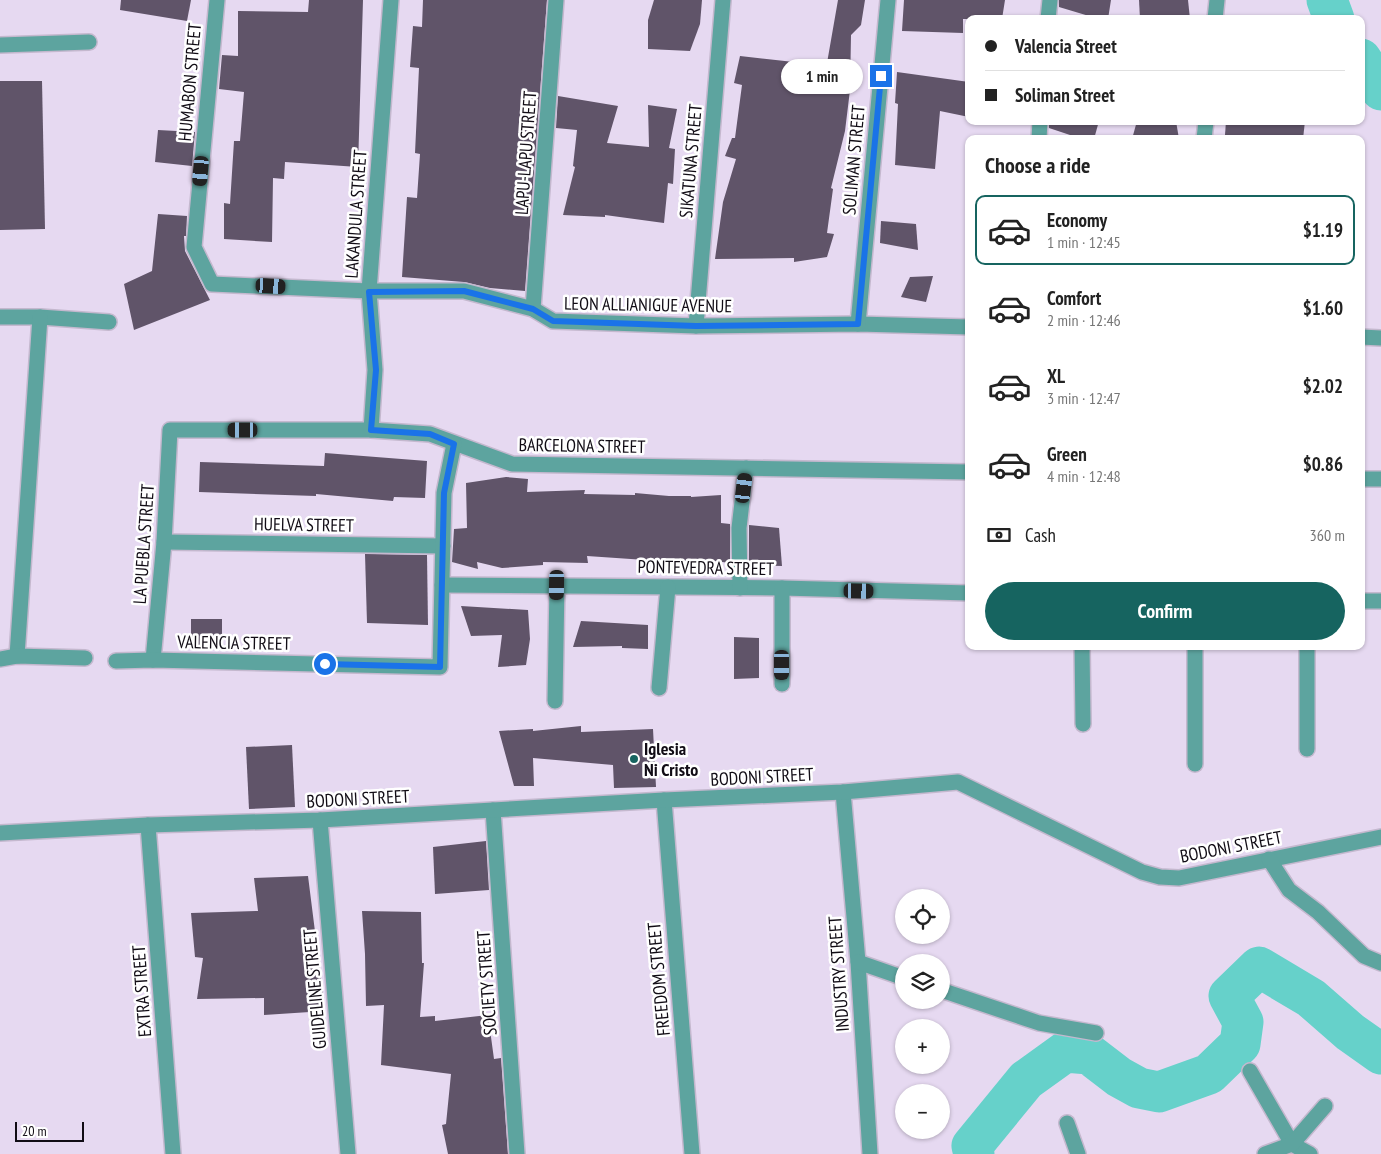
<!DOCTYPE html>
<html lang="en">
<head>
<meta charset="utf-8">
<style>
	:root { --surface:#fff; --page:#f6f6f6; --text:#222; --muted:#767676; --line:#e0e0e0; --accent:#166460 }
	body { margin:0; font-family:"PT Sans Narrow",sans-serif; background:var(--page); color:var(--text); height:100vh; display:flex; flex-direction:column; font-size:19px; white-space:nowrap }
	* { box-sizing:border-box; margin:0 }
	p { font-size:16px; color:var(--muted) }
	.icon { flex:none; width:28px; height:28px; fill:none; stroke:currentColor; stroke-width:2; stroke-linecap:round; stroke-linejoin:round }
	.map { position:relative; flex:1; overflow:hidden }
	.sheet { position:absolute; left:965px; top:135px; width:400px; height:515px; display:flex; flex-direction:column; background:var(--surface); border-radius:10px; box-shadow:0 1px 4px #0004 }
	.sheet>* { flex:none }
	.guide { position:absolute; left:965px; top:15px; width:400px; height:110px; border-radius:10px; box-shadow:0 1px 4px #0004; display:grid; align-content:center; height:110px; padding:0 20px; background:var(--surface) }
	.fabs { position:absolute; left:895px; top:889px; display:grid; gap:10px }
	.fabs a { display:grid; place-items:center; width:55px; height:55px; border-radius:50%; background:var(--surface); box-shadow:0 1px 4px #0004; font-size:25px }
	.scale { position:absolute; left:15px; bottom:12px; width:69px; box-sizing:border-box; padding-left:5px; border:2px solid #110c15; border-top:0; font-size:14px; line-height:18px; white-space:nowrap; color:#110c15; -webkit-text-stroke:4px #fff; paint-order:stroke }
	.end { position:absolute; width:22px; height:22px; margin:-11px; border:6px solid #1a73e8; background:#fff; box-shadow:0 0 0 2px #fff }
	.from { border-radius:50% }
	.bubble { position:absolute; height:35px; border-radius:18px; background:var(--surface); box-shadow:0 1px 4px #0004; font-size:16px; font-weight:700; line-height:35px; text-align:center }
	.car { position:absolute; width:15px; height:30px; margin:-15px -8px; border-radius:6px; box-shadow:0 0 4px 1px #0007; background:linear-gradient(#222 24%,#8ab4d8 0 40%,#222 0 76%,#8ab4d8 0 86%,#222 0) }
	.guide b { display:flex; align-items:center; gap:18px; height:48px; font-size:19px }
	.guide b+b { border-top:1px solid var(--line) }
	.guide i { width:12px; height:12px; background:var(--text) }
	ul { padding:0; list-style:none }
	li { display:flex; align-items:center; gap:15px; height:70px; margin:0 10px 8px; padding:0 10px; border:2px solid transparent; border-radius:10px }
	li div { flex:1 }
	li b { display:block; font-size:19px }
	li em { font-style:normal; font-weight:700 }
	li.current { border-color:var(--accent) }
	li>.icon { width:45px; height:45px; stroke-width:1.5 }
	h2 { padding:0 20px; font-size:22px; line-height:60px }
	.pay { display:flex; align-items:center; gap:12px; height:55px; padding:0 20px; font-size:19px }
	.pay p { margin-inline-start:auto }
	.action { display:flex; gap:10px; margin-top:auto; padding:10px 20px }
	.action a { flex:1; height:58px; border-radius:30px; background:var(--accent); color:#fff; font-size:20px; font-weight:700; line-height:58px; text-align:center }
	.map>svg:first-child { display:block }
	.lines { fill:none; stroke-linecap:round; stroke-linejoin:round }
	.river { stroke:#66d1ca; stroke-width:41 }
	.building { fill:#605469 }
	.minor-casing { stroke:#c4b8ce; stroke-width:18 }
	.minor { stroke:#5da49f; stroke-width:15 }
	.route { stroke:#1a73e8; stroke-width:6 }
	.poi-dot { fill:#166460; stroke:#fff; stroke-width:2 }
	.labels { text-anchor:middle; stroke-width:5; stroke-linejoin:round; paint-order:stroke }
	.street-label { font-size:18px; fill:#110c15; stroke:#fff }
	.poi-label { font-size:18px; font-weight:bold; fill:#110c15; stroke:#fff; text-anchor:start }
</style>
</head>
<body>
<div class="map">
<svg width="1381" height="1154" viewBox="0 0 1381 1154">
	<rect width="100%" height="100%" fill="#e6d9f1"/>
	<g class="lines">
		<!-- river -->
		<g class="river">
			<polyline points="1327,0 1334,19"/>
			<polyline points="1361,59 1381,90"/>
			<polyline points="974,1154 972,1146 1026,1080 1065,1052 1089,1054 1119,1077 1139,1088 1159,1092 1209,1074 1240,1044 1243,1022 1229,996 1259,967 1311,998 1350,1032 1381,1054"/>
		</g>
	</g>
	<!-- building -->
	<g class="building">
		<polygon points="121,0 191,0 187,21 120,10"/>
		<polygon points="309,0 363,0 358,167 285,162 284,179 273,178 272,242 224,239 224,203 230,204 234,141 240,141 244,92 219,89 222,55 238,56 238,11 308,12"/>
		<polygon points="423,0 547,0 525,291 490,288 464,282 402,277 407,197 417,198 420,154 415,153 419,68 410,67 413,26 422,27"/>
		<polygon points="654,0 702,0 700,24 690,51 648,49 648,20"/>
		<polygon points="838,0 865,0 861,25 851,35 850,90 845,131 831,188 833,189 827,233 834,234 827,257 794,262 794,258 715,259 723,202 736,159 725,156 732,138 735,138 742,85 734,83 740,56 803,63 804,60 827,63"/>
		<polygon points="904,0 1005,0 1002,19 963,19 963,33 902,31"/>
		<polygon points="1059,0 1111,0 1108,19 1099,19 1059,7"/>
		<polygon points="1139,0 1188,0 1190,19 1140,19"/>
		<polygon points="897,72 969,82 969,117 940,111 935,169 895,165 898,104 895,103"/>
		<polygon points="0,81 42,81 45,229 0,230"/>
		<polygon points="558,96 618,106 607,143 649,147 648,105 677,109 669,148 675,149 673,184 668,183 664,223 605,215 605,217 563,215 575,167 573,166 577,130 556,128"/>
		<polygon points="1049,121 1099,121 1094,139 1082,139 1049,128"/>
		<polygon points="1137,121 1176,121 1179,139 1132,139"/>
		<polygon points="1226,121 1305,121 1303,139 1270,139 1225,135"/>
		<polygon points="158,130 195,132 192,166 155,162"/>
		<polygon points="158,214 187,216 186,236 184,236 185,251 210,300 134,330 124,284 152,271"/>
		<polygon points="881,221 916,224 918,250 880,243"/>
		<polygon points="933,276 926,302 901,297 910,277"/>
		<polygon points="325,453 427,461 425,498 394,497 393,501 316,494 316,496 199,492 200,462 324,466"/>
		<polygon points="506,477 528,479 527,492 585,490 584,494 635,495 635,493 669,496 691,496 691,497 721,495 721,523 730,524 730,563 699,559 699,561 660,561 587,556 588,563 543,562 543,565 502,568 477,562 478,569 452,562 454,529 467,528 466,483"/>
		<polygon points="749,525 779,528 782,566 749,565"/>
		<polygon points="365,554 427,555 428,625 367,623"/>
		<polygon points="461,606 528,610 530,639 526,665 498,667 502,635 471,636"/>
		<rect x="191" y="619" width="31" height="30"/>
		<polygon points="581,621 648,625 648,649 622,648 622,646 573,647"/>
		<polygon points="734,637 759,638 759,678 734,679"/>
		<polygon points="581,726 581,732 653,729 656,787 614,788 613,765 533,758 534,786 514,786 499,731 533,729 533,731"/>
		<polygon points="292,745 295,807 249,809 246,747"/>
		<polygon points="486,841 489,890 435,894 433,847"/>
		<polygon points="308,876 325,1011 264,1015 264,998 197,999 203,958 195,957 191,913 258,911 254,878"/>
		<polygon points="362,911 421,912 422,963 424,963 420,1017 435,1016 435,1021 488,1015 494,1059 501,1058 508,1154 448,1154 442,1125 446,1124 451,1074 381,1065 384,1005 366,1006 365,954"/>
	</g>
	<g class="lines">
		<!-- minor casing -->
		<g class="minor-casing">
			<g id="minor">
				<polyline points="217,0 194,247 212,284 369,291 464,291 533,309 553,321 696,326 858,324 969,327"/>
				<polyline points="1048,19 1050,0"/>
				<polyline points="1215,19 1217,0"/>
				<polyline points="0,45 89,42"/>
				<polyline points="1039,139 1040,121"/>
				<polyline points="1204,139 1206,121"/>
				<polyline points="533,309 556,0"/>
				<polyline points="0,317 40,317 109,322"/>
				<polyline points="858,324 888,0"/>
				<polyline points="696,326 723,0"/>
				<polyline points="1361,337 1381,338"/>
				<polyline points="371,430 375,370 369,291 391,0"/>
				<polyline points="1361,479 1381,479"/>
				<polyline points="164,542 443,546"/>
				<polyline points="442,585 782,588 969,593"/>
				<polyline points="740,588 739,528 746,468"/>
				<polyline points="782,588 782,684"/>
				<polyline points="1361,601 1381,601"/>
				<polyline points="1082,646 1083,724"/>
				<polyline points="17,656 40,317"/>
				<polyline points="0,659 17,656 85,658"/>
				<polyline points="153,660 164,542 170,430 371,430 430,434 512,464 969,472"/>
				<polyline points="116,661 153,660 440,667 444,493 454,444"/>
				<polyline points="659,688 668,587"/>
				<polyline points="555,701 557,585"/>
				<polyline points="1307,749 1307,646"/>
				<polyline points="1195,764 1195,646"/>
				<polyline points="843,792 858,962 870,1154"/>
				<polyline points="664,800 692,1154"/>
				<polyline points="493,810 517,1154"/>
				<polyline points="320,820 348,1154"/>
				<polyline points="148,825 173,1154"/>
				<polyline points="0,833 148,825 320,820 664,800 843,792 958,782 1142,872 1160,877 1179,878 1381,837"/>
				<polyline points="1269,859 1289,890 1318,912 1364,956 1381,963"/>
				<polyline points="858,962 904,978"/>
				<polyline points="941,990 1039,1023 1096,1033"/>
				<polyline points="1250,1071 1292,1144 1310,1154"/>
				<polyline points="1067,1123 1078,1154"/>
				<polyline points="1265,1154 1292,1144 1325,1106"/>
			</g>
		</g>
		<!-- minor -->
		<use href="#minor" class="minor"/>
	</g>
	<g class="lines">
		<!-- route -->
		<polyline class="route" points="325,664 440,667 444,493 454,444 430,434 371,430 376,370 369,292 464,291 533,309 553,321 696,326 858,324 881,76"/>
	</g>
	<!-- markers -->
	<circle class="poi-dot" cx="634" cy="759" r="5"/>
	<g class="labels">
		<!-- street labels -->
		<g class="street-label">
			<text transform="translate(190 82) rotate(-85)" y="6">HUMABON STREET</text>
			<text transform="translate(526 153) rotate(-86)" y="6">LAPU-LAPU STREET</text>
			<text transform="translate(854 160) rotate(-85)" y="6">SOLIMAN STREET</text>
			<text transform="translate(691 161) rotate(-85)" y="6">SIKATUNA STREET</text>
			<text transform="translate(356 214) rotate(-86)" y="6">LAKANDULA STREET</text>
			<text transform="translate(648 305) rotate(1)" y="6">LEON ALLIANIGUE AVENUE</text>
			<text transform="translate(582 446) rotate(1)" y="6">BARCELONA STREET</text>
			<text transform="translate(304 525) rotate(1)" y="6">HUELVA STREET</text>
			<text transform="translate(144 544) rotate(-86)" y="6">LA PUEBLA STREET</text>
			<text transform="translate(706 568) rotate(1)" y="6">PONTEVEDRA STREET</text>
			<text transform="translate(234 643) rotate(1)" y="6">VALENCIA STREET</text>
			<text transform="translate(762 777) rotate(-3)" y="6">BODONI STREET</text>
			<text transform="translate(358 799) rotate(-3)" y="6">BODONI STREET</text>
			<text transform="translate(1231 847) rotate(-11)" y="6">BODONI STREET</text>
			<text transform="translate(839 974) rotate(-94)" y="6">INDUSTRY STREET</text>
			<text transform="translate(659 979) rotate(-95)" y="6">FREEDOM STREET</text>
			<text transform="translate(487 983) rotate(-94)" y="6">SOCIETY STREET</text>
			<text transform="translate(315 989) rotate(-95)" y="6">GUIDELINE STREET</text>
			<text transform="translate(142 991) rotate(-94)" y="6">EXTRA STREET</text>
		</g>
		<!-- poi labels -->
		<g class="poi-label">
			<text x="644" y="755">Iglesia<tspan x="644" dy="21">Ni Cristo</tspan></text>
		</g>
	</g>
</svg>
<div class="fabs">
<a><svg class="icon" aria-label="locate" viewBox="0 0 24 24"><circle cx="12" cy="12" r="6"/><path d="M12 2v4M12 18v4M2 12h4M18 12h4"/></svg></a>
<a><svg class="icon" aria-label="layers" viewBox="0 0 24 24"><path d="M12 4l9 5-9 5-9-5zM3 14l9 5 9-5"/></svg></a>
<a>+</a>
<a>−</a>
</div>
<div class="scale">20 m</div>
<i class="end from" style="left:325px;top:664px"></i>
<i class="end" style="left:881px;top:76px"></i>
<div class="bubble" style="left:781px;top:59px;width:82px">1 min</div>
<i class="car" style="left:201px;top:171px;rotate:185deg"></i>
<i class="car" style="left:271px;top:286px;rotate:93deg"></i>
<i class="car" style="left:243px;top:430px;rotate:270deg"></i>
<i class="car" style="left:744px;top:488px;rotate:7deg"></i>
<i class="car" style="left:557px;top:585px;rotate:181deg"></i>
<i class="car" style="left:859px;top:591px;rotate:91deg"></i>
<i class="car" style="left:782px;top:665px;rotate:180deg"></i>
<div class="guide">
<b><i class="from"></i>Valencia Street</b>
<b><i></i>Soliman Street</b>
</div>
<section class="sheet">
<h2>Choose a ride</h2>
<ul>
<li class="current"><svg class="icon" aria-label="car" viewBox="0 0 24 24"><path d="M5 17H2v-5l4-1 3-4h7l3 4 3 1v5h-3M9 17h6M6 11h13"/><circle cx="7" cy="17" r="2"/><circle cx="17" cy="17" r="2"/></svg><div><b>Economy</b><p>1 min · 12:45</p></div><em>$1.19</em></li>
<li><svg class="icon" aria-label="car" viewBox="0 0 24 24"><path d="M5 17H2v-5l4-1 3-4h7l3 4 3 1v5h-3M9 17h6M6 11h13"/><circle cx="7" cy="17" r="2"/><circle cx="17" cy="17" r="2"/></svg><div><b>Comfort</b><p>2 min · 12:46</p></div><em>$1.60</em></li>
<li><svg class="icon" aria-label="car" viewBox="0 0 24 24"><path d="M5 17H2v-5l4-1 3-4h7l3 4 3 1v5h-3M9 17h6M6 11h13"/><circle cx="7" cy="17" r="2"/><circle cx="17" cy="17" r="2"/></svg><div><b>XL</b><p>3 min · 12:47</p></div><em>$2.02</em></li>
<li><svg class="icon" aria-label="car" viewBox="0 0 24 24"><path d="M5 17H2v-5l4-1 3-4h7l3 4 3 1v5h-3M9 17h6M6 11h13"/><circle cx="7" cy="17" r="2"/><circle cx="17" cy="17" r="2"/></svg><div><b>Green</b><p>4 min · 12:48</p></div><em>$0.86</em></li>
</ul>
<div class="pay"><svg class="icon" aria-label="cash" viewBox="0 0 24 24"><path d="M3 7h18v10H3z"/><circle cx="12" cy="12" r="2"/></svg>Cash<p>360 m</p></div>
<div class="action"><a>Confirm</a></div>
</section>
</div>
</body>
</html>
